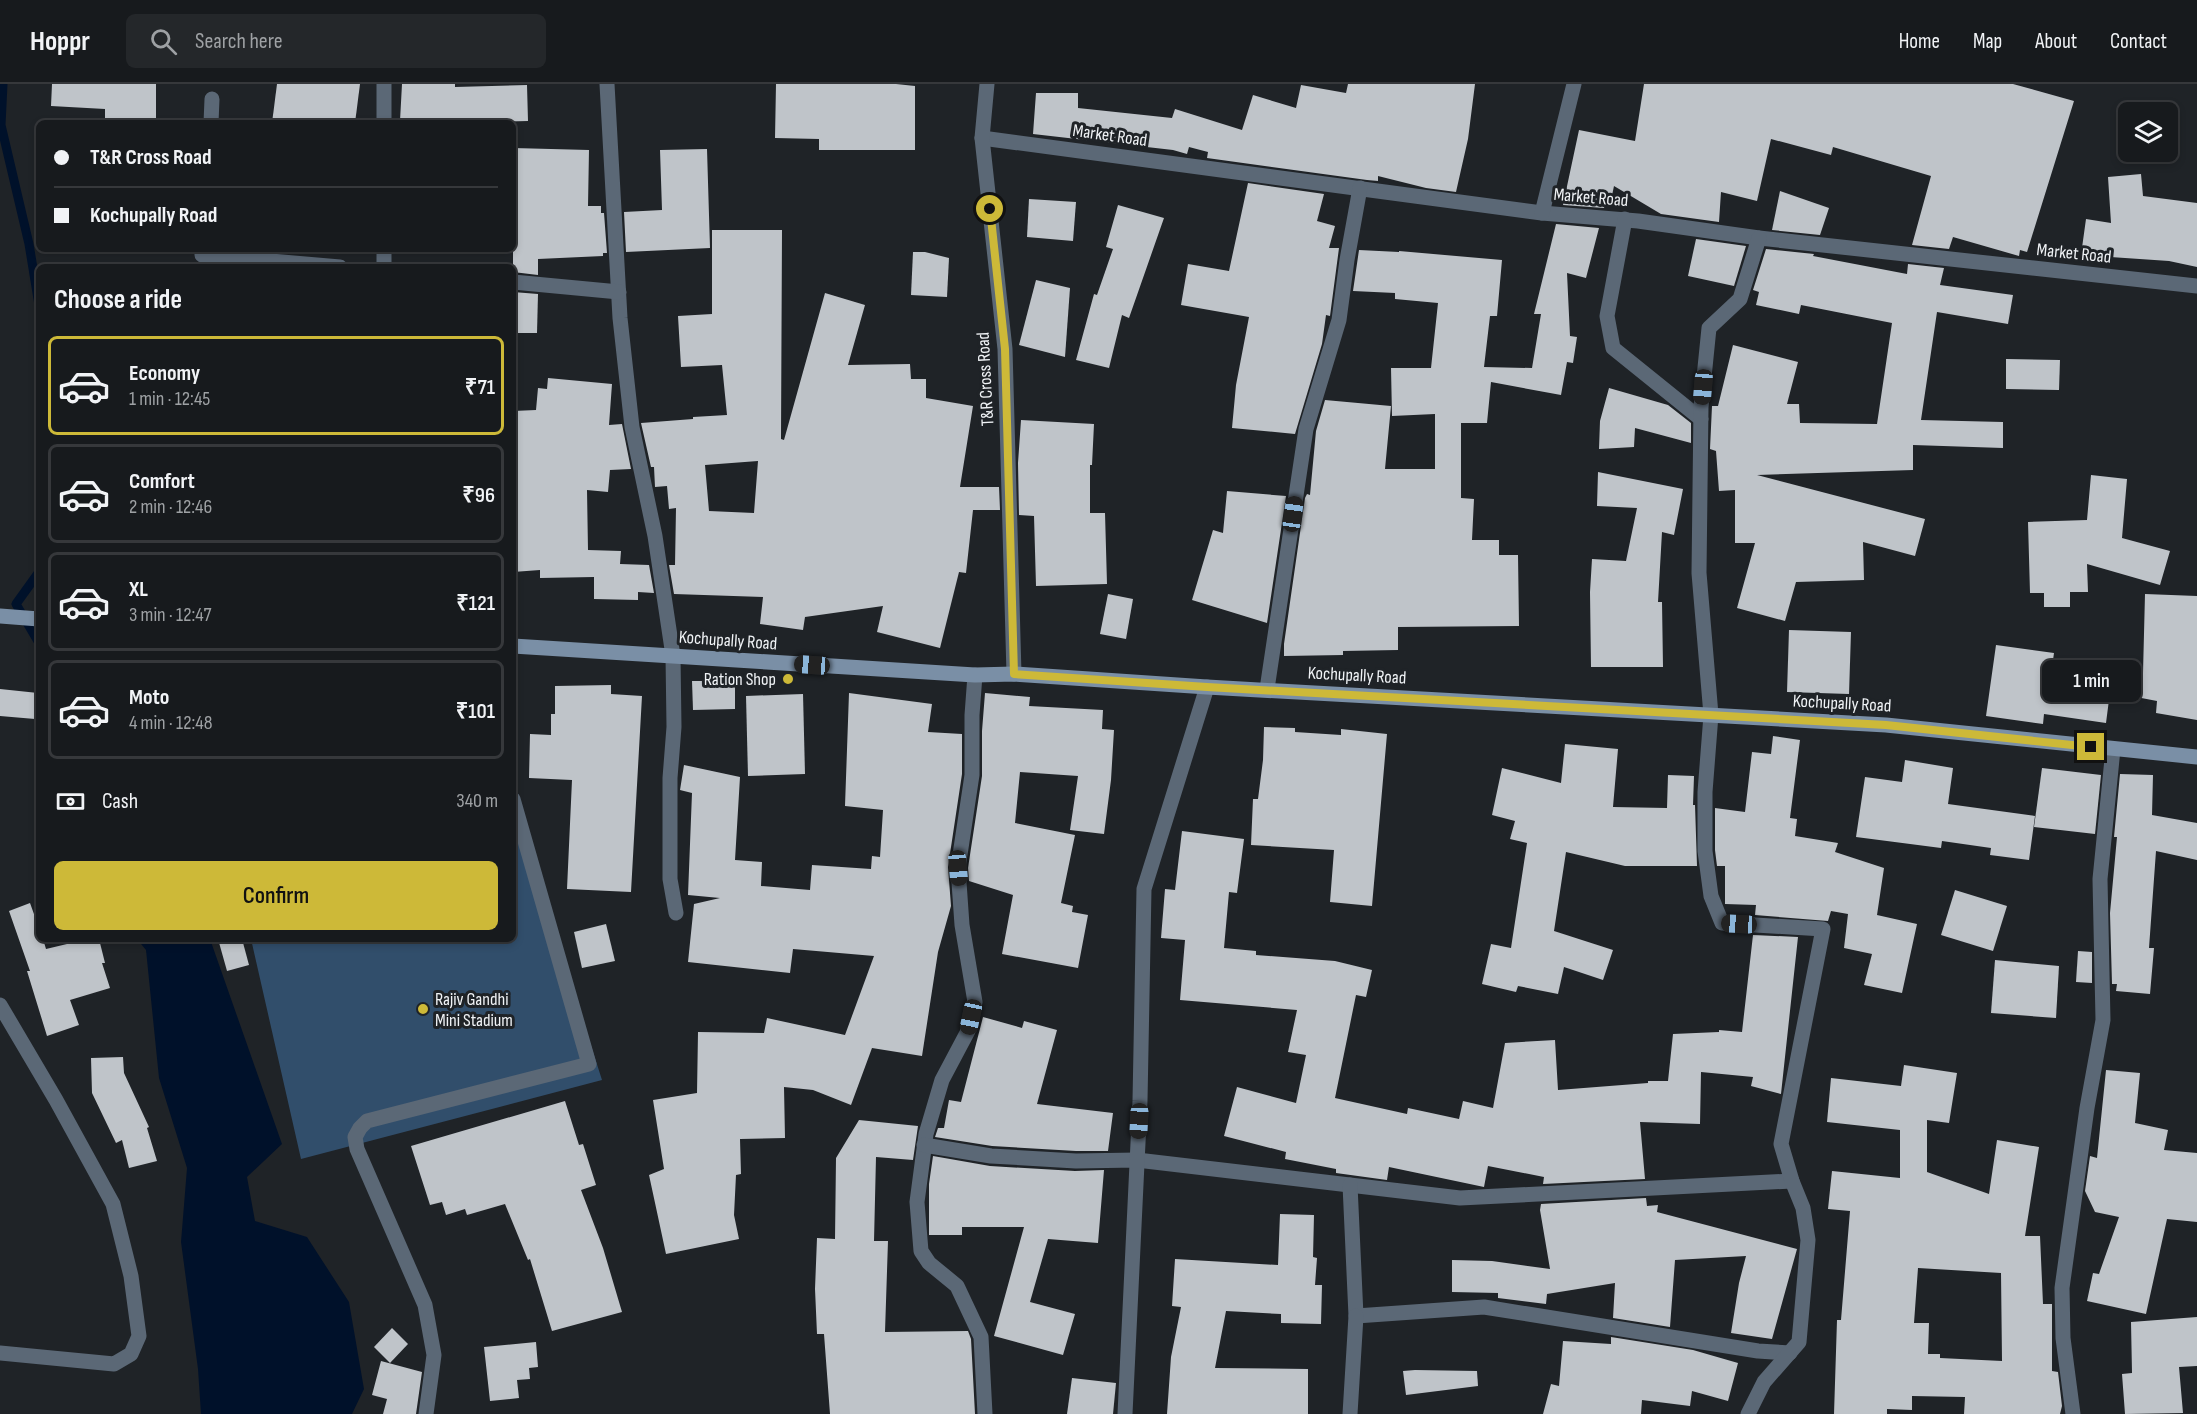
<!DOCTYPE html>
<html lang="en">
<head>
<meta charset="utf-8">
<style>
	:root { --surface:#171a1d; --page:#24272a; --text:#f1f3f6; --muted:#9ea1a4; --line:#36383b; --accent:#cdb938 }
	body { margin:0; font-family:"Sofia Sans Condensed",sans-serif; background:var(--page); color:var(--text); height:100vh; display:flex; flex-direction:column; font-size:22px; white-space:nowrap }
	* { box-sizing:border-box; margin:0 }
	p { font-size:20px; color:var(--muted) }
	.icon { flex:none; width:33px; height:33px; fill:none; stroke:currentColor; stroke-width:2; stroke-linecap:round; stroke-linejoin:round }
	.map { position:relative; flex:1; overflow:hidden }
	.panel { position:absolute; left:36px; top:180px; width:480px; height:678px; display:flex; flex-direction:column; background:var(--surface); border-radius:9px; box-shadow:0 3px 9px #0003,0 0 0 2px var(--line) }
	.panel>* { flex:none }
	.hud { position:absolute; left:36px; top:36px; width:480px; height:132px; border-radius:9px; box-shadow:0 3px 9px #0003,0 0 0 2px var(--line); display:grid; align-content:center; height:132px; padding:0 18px; background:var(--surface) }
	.buttons { position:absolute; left:2118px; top:18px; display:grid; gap:12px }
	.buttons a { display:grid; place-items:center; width:60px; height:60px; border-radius:9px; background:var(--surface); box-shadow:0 3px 9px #0003,0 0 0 2px var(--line); font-size:30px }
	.end { position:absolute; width:27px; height:27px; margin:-14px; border:8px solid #cdb938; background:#111; box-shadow:0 0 0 3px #111 }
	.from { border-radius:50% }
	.bubble { position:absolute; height:42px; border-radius:9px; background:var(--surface); box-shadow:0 3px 9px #0003,0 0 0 2px var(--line); font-size:20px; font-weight:600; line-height:42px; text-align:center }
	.car { position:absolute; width:18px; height:36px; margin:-18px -9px; border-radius:8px; box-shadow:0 0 4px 2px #0007; background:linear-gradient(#222 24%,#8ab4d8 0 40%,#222 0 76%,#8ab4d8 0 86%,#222 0) }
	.hud b { display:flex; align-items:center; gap:21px; height:57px; font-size:22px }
	.hud b+b { border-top:2px solid var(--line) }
	.hud i { width:15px; height:15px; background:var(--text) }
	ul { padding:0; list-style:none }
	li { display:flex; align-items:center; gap:18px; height:99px; margin:0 12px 9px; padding:0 6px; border:3px solid var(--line); border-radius:9px }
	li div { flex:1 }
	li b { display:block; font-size:22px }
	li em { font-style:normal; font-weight:600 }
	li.active { border-color:var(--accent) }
	li>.icon { width:54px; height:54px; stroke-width:1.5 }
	h2 { padding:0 18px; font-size:27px; line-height:72px }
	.pay { display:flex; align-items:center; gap:15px; height:66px; padding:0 18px; font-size:22px }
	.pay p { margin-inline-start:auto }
	.action { display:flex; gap:12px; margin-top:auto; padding:12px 18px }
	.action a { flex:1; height:69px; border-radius:9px; background:var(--accent); color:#111; font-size:24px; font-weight:600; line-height:69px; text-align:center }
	header { display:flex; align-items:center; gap:36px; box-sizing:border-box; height:84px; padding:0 30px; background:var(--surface); border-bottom:2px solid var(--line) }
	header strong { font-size:28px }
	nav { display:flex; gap:33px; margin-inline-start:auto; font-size:21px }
	.search { width:420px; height:54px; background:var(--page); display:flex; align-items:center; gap:15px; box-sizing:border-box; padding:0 21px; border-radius:9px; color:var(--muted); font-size:22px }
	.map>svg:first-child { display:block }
	.green { fill:#314e6b }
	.water { fill:#00112a }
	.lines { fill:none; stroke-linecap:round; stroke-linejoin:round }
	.stream { stroke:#00112a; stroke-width:9 }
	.building { fill:#bfc4c9; fill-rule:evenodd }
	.minor { stroke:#5b6876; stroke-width:15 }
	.tertiary { stroke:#5b6876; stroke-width:15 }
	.secondary { stroke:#7a8fa6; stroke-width:15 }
	.route { stroke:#cdb938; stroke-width:8 }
	.poi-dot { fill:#cdb938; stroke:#1f2327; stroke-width:2 }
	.labels { text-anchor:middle; stroke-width:6; stroke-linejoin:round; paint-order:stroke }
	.street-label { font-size:18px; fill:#f0f3f6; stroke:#1f2327 }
	.poi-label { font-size:18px; fill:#f0f3f6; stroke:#1f2327; text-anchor:end }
</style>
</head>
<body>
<header>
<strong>Hoppr</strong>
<div class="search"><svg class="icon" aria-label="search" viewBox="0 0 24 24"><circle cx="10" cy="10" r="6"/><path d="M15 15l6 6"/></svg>Search here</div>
<nav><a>Home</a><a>Map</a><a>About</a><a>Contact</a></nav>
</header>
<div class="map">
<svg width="2197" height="1330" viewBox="0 0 2197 1330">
	<rect width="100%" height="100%" fill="#1f2327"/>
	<!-- green -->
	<polygon class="green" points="513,718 602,996 301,1075 251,855 513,855"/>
	<!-- water -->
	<polygon class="water" points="137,855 210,855 282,1060 247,1093 255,1137 307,1153 349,1218 364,1305 352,1330 201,1330 198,1285 181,1158 187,1084 159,994 146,866"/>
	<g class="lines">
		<!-- stream -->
		<g class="stream">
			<polyline points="3,0 1,41 29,160 39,221"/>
			<polyline points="39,488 16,520 39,559"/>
		</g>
	</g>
	<!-- building -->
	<g class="building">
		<polygon points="52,0 156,0 156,39 105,39 105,25 51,22"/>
		<polygon points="277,0 360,0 355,39 272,39"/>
		<polygon points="402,0 455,0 455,3 527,1 528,37 443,39 400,37"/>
		<polygon points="776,0 896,0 915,2 915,66 819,66 819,55 775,54"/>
		<polygon points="1348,0 1475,0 1468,55 1456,108 1426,104 1378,92 1378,97 1367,96 1207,74 1208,68 1189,63 1187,70 1173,66 1033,50 1036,9 1078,9 1078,24 1172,34 1175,25 1242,46 1253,11 1296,24 1301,1 1346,9"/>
		<polygon points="1644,0 2013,0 2074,17 2027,168 2020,166 2019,172 1953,153 1949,165 1912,161 1931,92 1833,63 1831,71 1771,55 1757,117 1721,108 1719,138 1661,130 1614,102 1610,121 1605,120 1604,124 1563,121 1579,46 1635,57"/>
		<polygon points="513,64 589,66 588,122 601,122 601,129 604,129 607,169 603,169 603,172 538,175 538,191 513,188"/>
		<polygon points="707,65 710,164 626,168 624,128 662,126 660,66"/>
		<polygon points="2141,90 2143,112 2197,119 2197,183 2169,177 2081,171 2086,135 2111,139 2108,93"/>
		<polygon points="1248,99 1324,110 1317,137 1335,142 1329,164 1339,164 1330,232 1326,231 1322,260 1295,350 1232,344 1236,301 1249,233 1181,221 1188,180 1229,187"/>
		<polygon points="1780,107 1829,124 1820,151 1772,146"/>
		<polygon points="1029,115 1076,118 1073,157 1027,153"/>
		<polygon points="1118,121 1164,134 1129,234 1122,231 1109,284 1076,276 1094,210 1097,211 1113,165 1106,163"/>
		<polygon points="1556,140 1599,144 1586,194 1567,189 1570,252 1577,253 1573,279 1567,278 1561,311 1491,298 1487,339 1461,339 1461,414 1474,415 1472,456 1499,456 1499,471 1518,471 1519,542 1398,543 1398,566 1343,567 1343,571 1284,572 1284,560 1305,414 1307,410 1310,411 1316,347 1325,316 1391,322 1385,385 1435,385 1435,330 1392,332 1391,284 1431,284 1438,219 1395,215 1395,209 1353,207 1359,166 1399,168 1399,167 1502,176 1497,232 1490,232 1484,283 1532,284 1541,230 1534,230"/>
		<path d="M712,146H782L781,355L784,356L825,209L865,221L848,281L910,280L911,295H926V314L973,322L960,403H999L1000,426H973L966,489L959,488L940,564L877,548L883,522L805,533L803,546L760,540L763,513L674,510L669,481H675L676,424L669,425L667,402L655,403L654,383H651L641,339L693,335V333L727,331L722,281L681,283L678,232L712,230ZM758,377L754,429L709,427L705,381Z"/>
		<polygon points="1696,155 1746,162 1734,202 1688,192"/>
		<polygon points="1766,165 1814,170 1813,172 1907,190 1908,180 1944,184 1940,201 2013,211 2008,240 1937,228 1921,336 2003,338 2003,364 1913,361 1913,386 1757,391 1925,435 1915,472 1863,458 1864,496 1796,498 1785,537 1737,524 1755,459 1735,459 1735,406 1719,407 1716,367 1710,365 1712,322 1718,322 1733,261 1798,278 1787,320 1799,320 1800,339 1877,340 1892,239 1801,221 1799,230 1756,221 1759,208 1753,206"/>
		<polygon points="913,168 925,168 949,174 947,213 911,211"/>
		<polygon points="1036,196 1070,204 1065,273 1019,261"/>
		<polygon points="513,208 538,210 537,249 513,249"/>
		<polygon points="2006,275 2060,276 2059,306 2006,305"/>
		<polygon points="548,294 612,300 609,341 622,340 631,385 610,386 608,408 587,406 588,466 621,467 620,480 649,481 654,509 638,508 638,516 594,515 594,493 540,494 540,486 513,488 513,327 536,326 538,304 547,305"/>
		<polygon points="1609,304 1668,321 1691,339 1691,359 1635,344 1634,363 1599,365 1600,337"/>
		<polygon points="1021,336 1094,340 1092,381 1090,381 1090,429 1105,429 1107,500 1036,502 1034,432 1019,431 1018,379"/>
		<polygon points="1598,388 1683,405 1674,451 1662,448 1658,518 1662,518 1663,583 1591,583 1590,508 1592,475 1626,477 1637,424 1597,422"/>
		<polygon points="2091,391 2127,395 2122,454 2170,467 2160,501 2087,480 2088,508 2070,508 2070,523 2044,523 2044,509 2030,509 2028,438 2087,436"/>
		<polygon points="1227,407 1286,412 1267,539 1192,516 1213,446 1223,449"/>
		<polygon points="1108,510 1133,515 1126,555 1100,550"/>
		<polygon points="2145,510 2197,512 2197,636 2156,629 2157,617 2110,608 2106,639 2044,630 2043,640 1986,632 1996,561 2054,569 2053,576 2143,589"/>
		<polygon points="1789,546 1851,548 1849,610 1787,608"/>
		<polygon points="692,597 735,597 735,625 693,626"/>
		<polygon points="611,601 611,610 642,612 631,808 567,805 572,696 529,694 530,650 551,651 551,630 555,630 555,602"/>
		<polygon points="0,605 38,609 35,635 0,632"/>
		<polygon points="849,609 932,620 928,648 962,650 962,690 948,783 951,822 938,868 922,972 872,964 851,1021 813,1006 784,1003 785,1054 740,1055 741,1090 736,1091 734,1131 739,1155 666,1170 649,1091 664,1085 653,1016 697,1009 698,948 764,949 767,934 845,951 874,872 793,865 790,889 688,878 694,820 720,814 688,811 692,709 680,706 684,681 740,693 735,776 762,778 761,802 810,806 812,781 871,785 872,772 880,773 883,726 845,722"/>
		<polygon points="985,609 1030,613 1029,622 1103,626 1102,645 1114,646 1111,696 1104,750 1070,746 1078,692 1020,688 1015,739 1075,751 1061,819 1073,822 1072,828 1088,831 1078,884 1002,870 1013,811 969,797 968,784 982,692 982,647"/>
		<polygon points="803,610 805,690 748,692 746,612"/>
		<polygon points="1264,643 1295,644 1295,648 1341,651 1341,645 1387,650 1372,822 1330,818 1334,766 1251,761 1253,715 1258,715 1263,676"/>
		<polygon points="1773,652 1800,656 1790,734 1797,735 1795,752 1838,759 1835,768 1884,784 1877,831 1917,840 1902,909 1864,901 1872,870 1844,864 1848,830 1831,827 1828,837 1755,831 1756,821 1725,820 1725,782 1717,782 1715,766 1715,724 1745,728 1752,668 1771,670"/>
		<polygon points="1565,660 1618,665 1613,723 1667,724 1668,691 1694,692 1693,721 1695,721 1697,782 1625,782 1566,768 1554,847 1613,866 1603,896 1564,883 1558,910 1518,902 1516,908 1482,900 1491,860 1511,864 1527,759 1510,755 1515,737 1492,731 1502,684 1561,699"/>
		<polygon points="1905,676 1953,684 1948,720 2035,732 2029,776 1990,771 1991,764 1942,757 1941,764 1856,753 1865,693 1902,698"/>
		<polygon points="2042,684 2101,691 2095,750 2034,743"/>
		<polygon points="2120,690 2153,691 2152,731 2197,739 2197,776 2156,767 2149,864 2154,864 2150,910 2116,907 2117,900 2112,900 2110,829 2117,753 2114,753"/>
		<polygon points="1182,747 1244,755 1237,809 1229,808 1224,864 1256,867 1256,871 1335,877 1372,886 1366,913 1356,911 1335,1014 1407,1030 1408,1024 1459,1035 1463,1017 1493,1024 1505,959 1555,956 1558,1006 1648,999 1648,997 1668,997 1673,950 1719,948 1719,946 1742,948 1753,851 1798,853 1781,1010 1751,1002 1753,993 1701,988 1700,1040 1640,1038 1645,1095 1543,1100 1544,1093 1488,1082 1484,1103 1389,1083 1387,1096 1336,1089 1336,1085 1285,1075 1286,1068 1224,1052 1237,1003 1296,1019 1306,971 1288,968 1297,926 1180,916 1185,856 1161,854 1165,805 1175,806"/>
		<polygon points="1955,806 2007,822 1993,867 1941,851"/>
		<polygon points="30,819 39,844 39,855 43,855 46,865 88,855 99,855 105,879 102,879 110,904 70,916 79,941 47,952 27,887 30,887 9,827"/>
		<polygon points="606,840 615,877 582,884 574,848"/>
		<polygon points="218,855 242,855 249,881 227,887"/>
		<polygon points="2078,867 2092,868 2092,899 2076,898"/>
		<polygon points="1995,876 2059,882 2056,934 1991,929"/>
		<polygon points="983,933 1022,944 1024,937 1057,946 1037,1020 1113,1029 1108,1067 1076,1067 992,1062 935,1053 938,1044 944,1044 949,1016 961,1018"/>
		<polygon points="123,973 124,989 149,1043 147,1044 157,1077 129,1084 122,1056 116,1059 92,1009 91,974"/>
		<path d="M1904,981L1957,989L1949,1039L1927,1036V1088L1989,1110L1997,1056L2039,1063L2025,1152H2040L2043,1220H2052V1287L2058,1288L2062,1322L2060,1330H1964L1965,1313L1912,1312V1326L1887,1325V1330H1834L1837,1236H1841L1850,1127L1828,1125L1832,1087L1900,1094V1046L1827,1038L1831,994L1901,1002ZM1918,1184L2001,1189L2002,1277L1940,1274V1270H1928L1929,1239H1914Z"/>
		<polygon points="2106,986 2140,989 2135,1039 2168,1046 2164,1066 2197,1069 2197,1138 2167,1135 2146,1230 2087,1217 2093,1189 2099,1190 2119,1133 2095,1128 2085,1107 2090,1072 2097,1074"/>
		<polygon points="565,1017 579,1061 583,1060 596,1101 581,1106 603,1164 622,1228 552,1247 530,1175 528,1176 505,1120 467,1131 465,1125 446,1131 442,1118 430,1121 411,1062"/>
		<polygon points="859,1036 918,1042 913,1076 876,1073 874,1157 888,1157 885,1248 968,1247 971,1255 975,1330 830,1330 824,1250 817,1250 815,1205 817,1154 835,1155 836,1074"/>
		<polygon points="933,1072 990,1082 1075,1087 1104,1086 1098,1159 1048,1155 1030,1218 1075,1230 1063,1271 994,1252 1024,1143 962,1143 962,1151 929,1151 929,1100"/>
		<polygon points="1646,1114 1647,1122 1658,1121 1657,1128 1797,1165 1772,1255 1731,1249 1739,1199 1746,1172 1675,1176 1670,1243 1613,1234 1615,1199 1547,1210 1546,1220 1498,1214 1498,1209 1452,1208 1452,1176 1492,1177 1550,1185 1540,1126 1541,1120"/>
		<polygon points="1280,1130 1314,1131 1313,1173 1317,1174 1315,1201 1322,1201 1321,1240 1281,1239 1281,1230 1226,1227 1215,1284 1308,1285 1308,1330 1167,1330 1171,1273 1181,1223 1172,1222 1175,1175 1278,1181"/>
		<polygon points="2197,1233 2197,1282 2179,1283 2183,1329 2125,1330 2122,1290 2132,1289 2131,1238"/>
		<polygon points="392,1244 408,1260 390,1279 374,1263"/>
		<polygon points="1611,1253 1693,1266 1738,1279 1728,1317 1692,1307 1690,1322 1642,1316 1641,1330 1543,1330 1551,1300 1559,1302 1563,1257 1611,1260"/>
		<polygon points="536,1258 538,1283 529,1284 530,1295 517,1296 519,1314 490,1317 484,1263"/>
		<polygon points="381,1277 422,1288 416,1330 383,1330 387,1315 372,1311"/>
		<polygon points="1415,1286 1477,1287 1478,1302 1406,1311 1403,1287"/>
		<polygon points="1072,1294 1116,1299 1113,1330 1067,1330"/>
	</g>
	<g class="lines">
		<!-- minor -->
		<g class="minor">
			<polyline points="607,0 620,234 632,343 655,452 673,572 674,643 670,694 670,795 676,829"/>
			<polyline points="211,39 212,15"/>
			<polyline points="384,39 384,0"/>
			<polyline points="982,54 1542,129 1638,137 1759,154 2197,202"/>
			<polyline points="1542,129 1574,0"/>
			<polyline points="1625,135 1607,232 1613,264 1701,335"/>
			<polyline points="202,165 202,171 340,183"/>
			<polyline points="384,183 384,165"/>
			<polyline points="513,198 619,208"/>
			<polyline points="975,591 972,631 972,691 958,784 962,841 975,918 968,947 942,996 926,1050 917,1118 921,1167 929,1179 957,1202 981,1253 985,1330"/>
			<polyline points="1267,605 1306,345 1339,236 1347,176 1360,104"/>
			<polyline points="0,921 56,1016 113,1120 131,1192 139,1252 131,1270 114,1280 0,1269"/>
			<polyline points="924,1061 991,1072 1076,1077 1137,1076 1460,1114 1792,1097"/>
			<polyline points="1350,1101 1356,1232 1484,1223 1758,1267 1790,1269"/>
			<polyline points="426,1330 434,1271 425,1221 357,1065 355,1053 360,1044 367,1037 589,980 513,715"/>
			<polyline points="1125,1330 1140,1017 1144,805 1207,603"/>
			<polyline points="1350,1330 1356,1232"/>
			<polyline points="1748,1330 1764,1298 1799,1258 1808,1156 1803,1124 1792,1097 1781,1060 1823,845 1722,839 1711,812 1705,767 1705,708 1711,631 1699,489 1701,323 1709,244 1740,215 1759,154"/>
			<polyline points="2073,1330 2063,1254 2062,1204 2087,1024 2103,936 2100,795 2113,665"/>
		</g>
		<!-- tertiary -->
		<polyline class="tertiary" points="987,0 982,54 1005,265 1014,590"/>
		<!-- secondary -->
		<g class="secondary">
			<polyline points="0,532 39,535"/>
			<polyline points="513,562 975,591 1014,590 1207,603 1886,641 2197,673"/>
		</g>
	</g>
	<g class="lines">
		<!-- route -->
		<polyline class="route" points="990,125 1005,265 1014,590 1207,603 1886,641 2091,663"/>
	</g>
	<!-- markers -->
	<g class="poi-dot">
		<circle cx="788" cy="595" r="6"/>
		<circle cx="423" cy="925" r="6"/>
	</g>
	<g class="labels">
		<!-- street labels -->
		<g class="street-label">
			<text transform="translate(1110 51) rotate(8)" y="6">Market Road</text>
			<text transform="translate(1591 113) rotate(5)" y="6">Market Road</text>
			<text transform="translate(2074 169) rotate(6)" y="6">Market Road</text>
			<text transform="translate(985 295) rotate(-93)" y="6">T&amp;R Cross Road</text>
			<text transform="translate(728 556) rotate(4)" y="6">Kochupally Road</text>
			<text transform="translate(1357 591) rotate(3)" y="6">Kochupally Road</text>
			<text transform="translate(1842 619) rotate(3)" y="6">Kochupally Road</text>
		</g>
		<!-- poi labels -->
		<g class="poi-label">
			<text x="776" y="601">Ration Shop</text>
			<text x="435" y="921" text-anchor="start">Rajiv Gandhi<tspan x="435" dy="21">Mini Stadium</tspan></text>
		</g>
	</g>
</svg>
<div class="buttons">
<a><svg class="icon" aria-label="layers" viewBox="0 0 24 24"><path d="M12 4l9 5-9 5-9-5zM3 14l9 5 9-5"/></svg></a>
</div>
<i class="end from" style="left:990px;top:125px"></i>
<i class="end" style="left:2091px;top:663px"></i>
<div class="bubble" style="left:2042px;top:576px;width:99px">1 min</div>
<i class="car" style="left:1703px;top:303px;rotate:185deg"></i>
<i class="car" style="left:1293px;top:430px;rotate:8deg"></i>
<i class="car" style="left:812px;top:581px;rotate:274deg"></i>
<i class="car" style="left:958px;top:784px;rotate:175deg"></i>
<i class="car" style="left:1739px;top:840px;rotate:273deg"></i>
<i class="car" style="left:971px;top:933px;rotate:192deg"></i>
<i class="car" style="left:1139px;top:1037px;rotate:183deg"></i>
<div class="hud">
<b><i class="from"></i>T&amp;R Cross Road</b>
<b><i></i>Kochupally Road</b>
</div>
<section class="panel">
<h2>Choose a ride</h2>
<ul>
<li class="active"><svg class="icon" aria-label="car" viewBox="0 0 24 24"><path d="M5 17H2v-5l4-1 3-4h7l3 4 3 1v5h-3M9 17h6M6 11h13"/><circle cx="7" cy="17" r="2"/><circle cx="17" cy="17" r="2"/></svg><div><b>Economy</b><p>1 min · 12:45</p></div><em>₹71</em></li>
<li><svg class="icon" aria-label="car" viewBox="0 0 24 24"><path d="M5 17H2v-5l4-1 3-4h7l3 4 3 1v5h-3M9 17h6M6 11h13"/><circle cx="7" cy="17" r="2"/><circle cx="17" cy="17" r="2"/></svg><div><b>Comfort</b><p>2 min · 12:46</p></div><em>₹96</em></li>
<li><svg class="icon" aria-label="car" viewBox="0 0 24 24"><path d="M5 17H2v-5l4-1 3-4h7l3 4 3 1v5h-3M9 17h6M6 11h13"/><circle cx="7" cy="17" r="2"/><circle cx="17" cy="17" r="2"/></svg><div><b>XL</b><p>3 min · 12:47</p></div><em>₹121</em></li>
<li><svg class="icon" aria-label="car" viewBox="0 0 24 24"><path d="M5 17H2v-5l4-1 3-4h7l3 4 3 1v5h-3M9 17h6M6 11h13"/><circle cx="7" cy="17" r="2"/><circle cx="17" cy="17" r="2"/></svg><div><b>Moto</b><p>4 min · 12:48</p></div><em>₹101</em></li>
</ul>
<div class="pay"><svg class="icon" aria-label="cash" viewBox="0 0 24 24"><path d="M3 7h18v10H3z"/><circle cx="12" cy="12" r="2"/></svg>Cash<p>340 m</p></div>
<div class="action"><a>Confirm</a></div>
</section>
</div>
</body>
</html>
